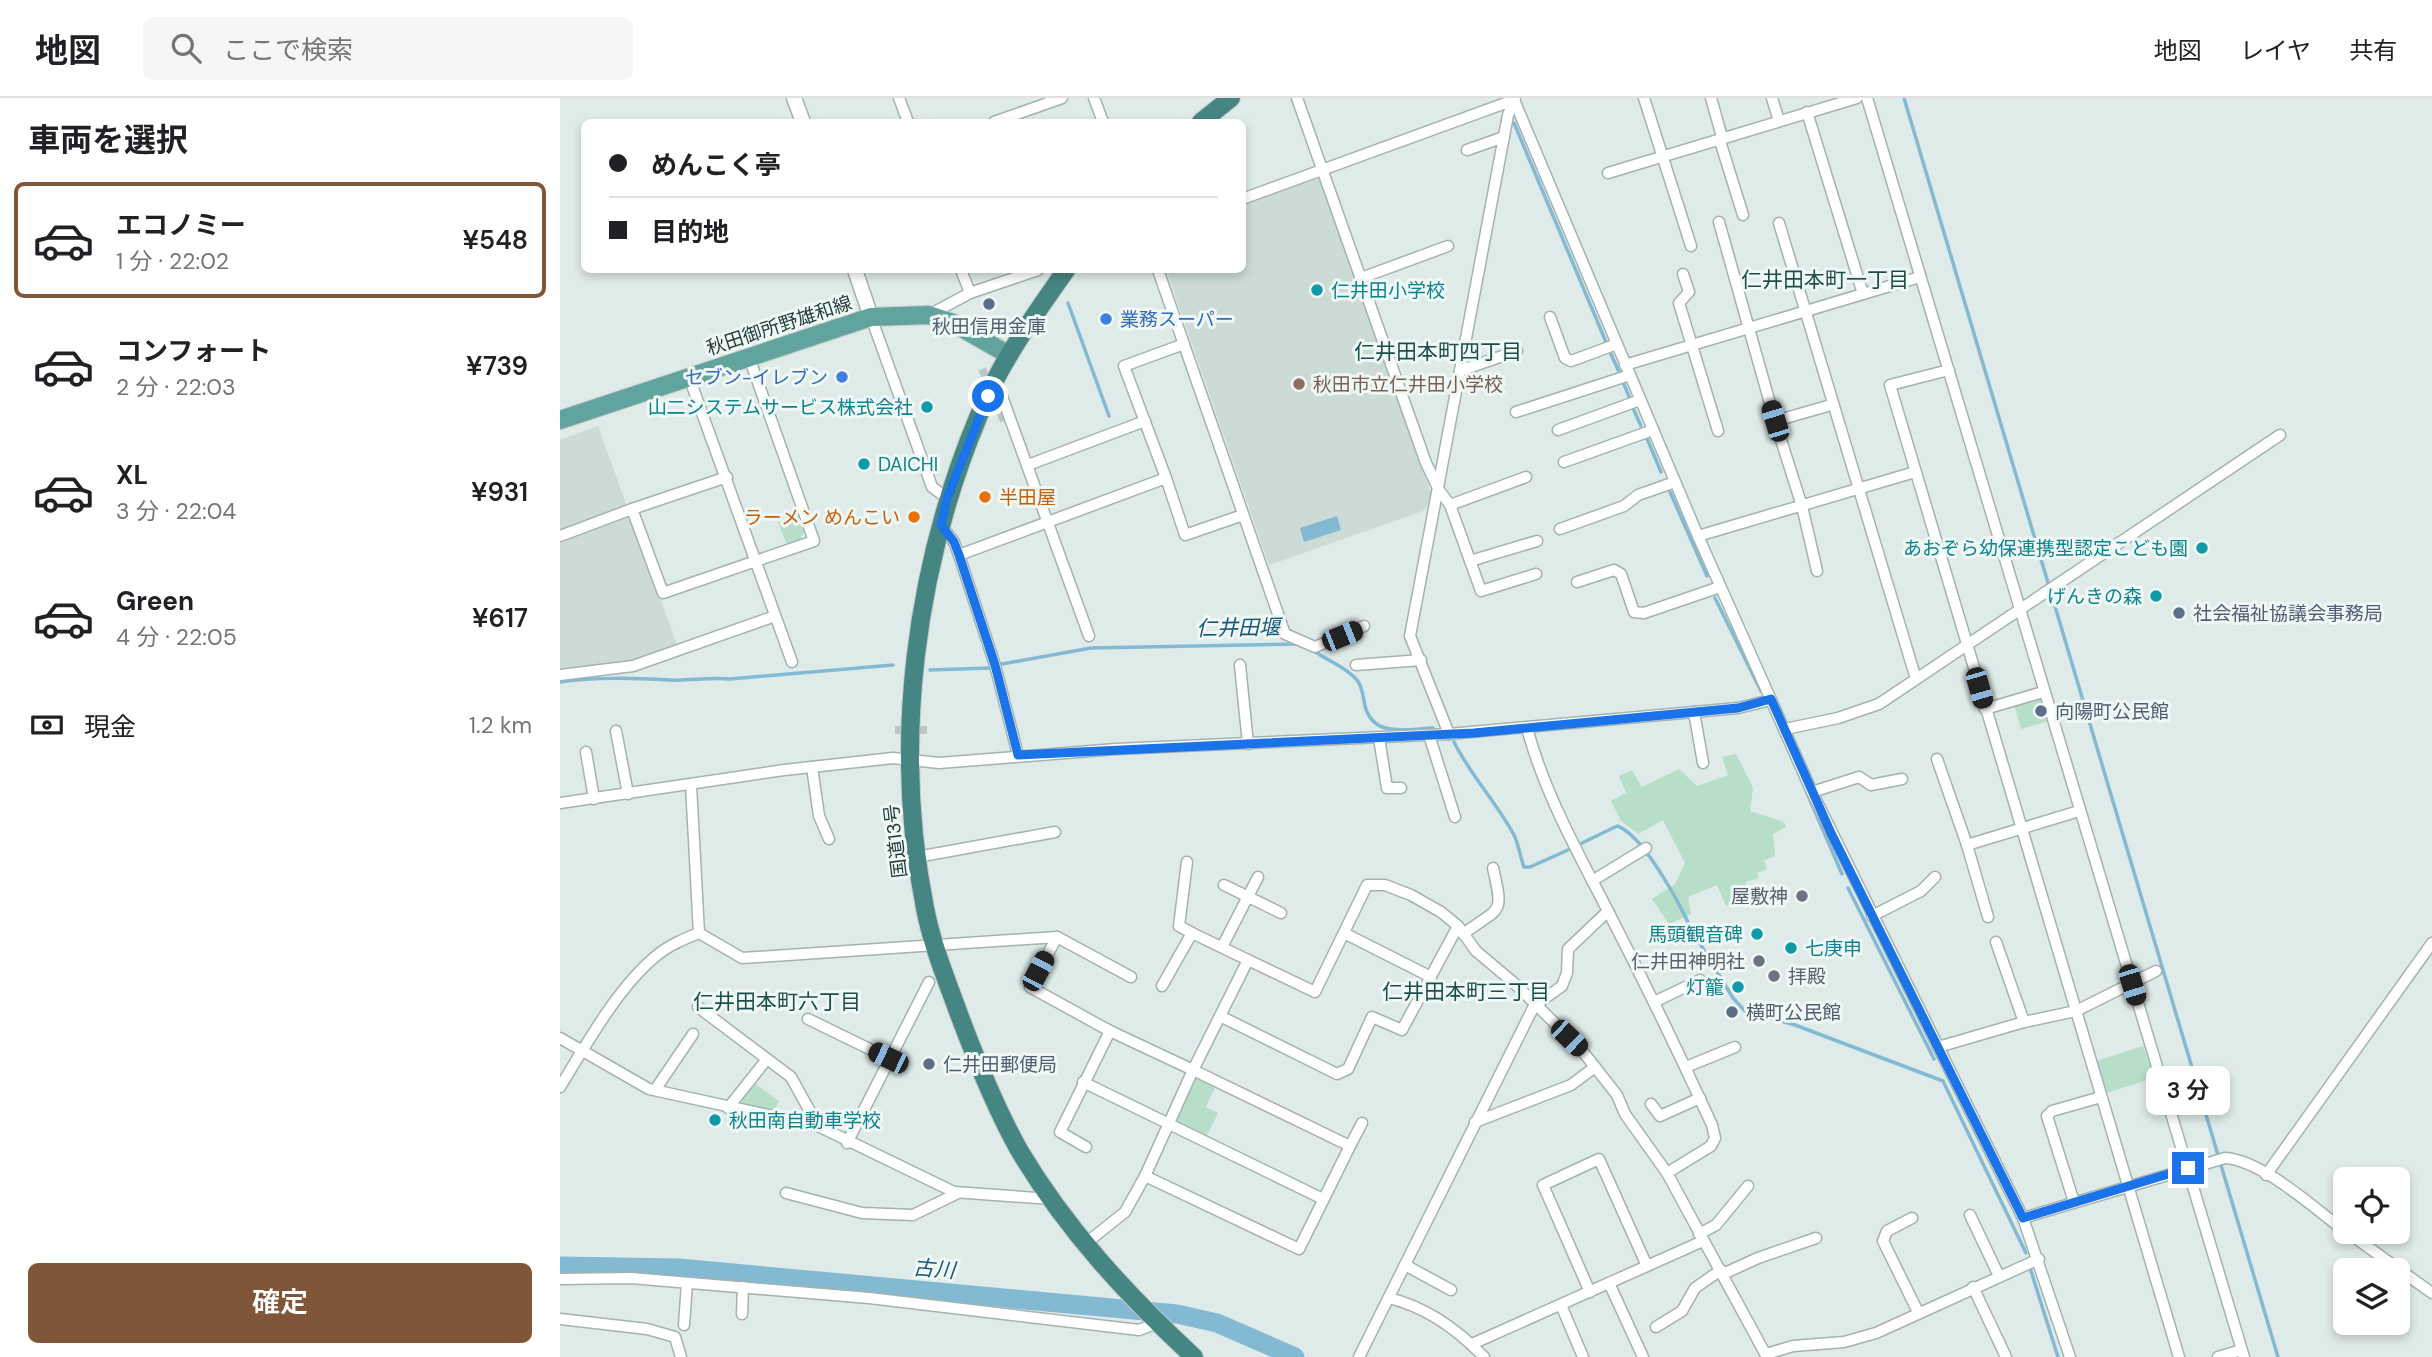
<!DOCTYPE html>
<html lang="ja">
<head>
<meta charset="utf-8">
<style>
	:root { --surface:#fff; --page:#f6f6f6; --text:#202124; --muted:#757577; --line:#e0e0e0; --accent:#815638 }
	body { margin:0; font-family:"DM Sans","Noto Sans JP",sans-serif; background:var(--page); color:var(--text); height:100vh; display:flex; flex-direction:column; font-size:26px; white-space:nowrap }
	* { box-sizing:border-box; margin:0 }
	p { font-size:23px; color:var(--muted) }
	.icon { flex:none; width:38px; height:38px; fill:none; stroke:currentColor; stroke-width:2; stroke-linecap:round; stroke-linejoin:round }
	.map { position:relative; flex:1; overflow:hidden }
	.drawer { display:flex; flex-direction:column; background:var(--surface); width:560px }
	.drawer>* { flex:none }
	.hud { position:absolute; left:21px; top:21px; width:665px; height:154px; border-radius:10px; box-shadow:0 4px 10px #0003; display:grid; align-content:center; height:154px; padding:0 28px; background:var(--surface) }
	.buttons { position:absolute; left:1773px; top:1069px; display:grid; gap:14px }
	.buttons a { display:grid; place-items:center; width:77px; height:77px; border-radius:10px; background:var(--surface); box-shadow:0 4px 10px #0003; font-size:35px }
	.end { position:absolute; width:32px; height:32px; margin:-16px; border:9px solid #1a73e8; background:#fff; box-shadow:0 0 0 4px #fff }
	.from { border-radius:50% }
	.bubble { position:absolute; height:49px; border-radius:10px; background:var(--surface); box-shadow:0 4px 10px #0003; font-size:23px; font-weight:600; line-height:49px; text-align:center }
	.car { position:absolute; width:21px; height:42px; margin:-21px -10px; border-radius:9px; box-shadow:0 0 5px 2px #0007; background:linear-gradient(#222 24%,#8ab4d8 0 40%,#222 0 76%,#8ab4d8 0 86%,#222 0) }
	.hud b { display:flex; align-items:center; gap:24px; height:66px; font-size:26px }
	.hud b+b { border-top:2px solid var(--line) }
	.hud i { width:18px; height:18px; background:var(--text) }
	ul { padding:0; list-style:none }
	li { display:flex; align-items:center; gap:21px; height:116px; margin:0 14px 10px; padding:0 14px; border:4px solid transparent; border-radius:10px }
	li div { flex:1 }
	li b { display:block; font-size:26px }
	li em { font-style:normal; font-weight:600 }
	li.on { border-color:var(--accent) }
	li>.icon { width:63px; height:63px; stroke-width:1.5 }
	h2 { padding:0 28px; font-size:32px; line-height:84px }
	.pay { display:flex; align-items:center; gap:18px; height:77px; padding:0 28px; font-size:26px }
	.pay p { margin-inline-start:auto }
	.primary-button { display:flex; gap:14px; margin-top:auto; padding:14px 28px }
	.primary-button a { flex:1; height:80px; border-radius:10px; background:var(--accent); color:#fff; font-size:28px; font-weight:600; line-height:80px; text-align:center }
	header { display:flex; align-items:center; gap:42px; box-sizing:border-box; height:98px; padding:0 35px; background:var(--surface); border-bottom:2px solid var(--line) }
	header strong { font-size:33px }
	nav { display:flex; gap:38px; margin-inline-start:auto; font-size:24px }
	.search { width:490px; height:63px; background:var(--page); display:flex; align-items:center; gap:18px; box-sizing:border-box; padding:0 24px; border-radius:10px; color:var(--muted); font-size:26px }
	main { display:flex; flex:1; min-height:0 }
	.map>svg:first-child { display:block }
	.built { fill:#cddbd7 }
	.green { fill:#b7dec8 }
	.water { fill:#84b9d3 }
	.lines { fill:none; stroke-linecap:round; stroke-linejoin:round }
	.stream { stroke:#84b9d3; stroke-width:3.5 }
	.river { stroke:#84b9d3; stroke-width:19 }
	.pedestrian-tunnel { stroke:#b9c8c5; stroke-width:8; stroke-dasharray:8 4; stroke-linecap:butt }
	.minor-casing { stroke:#a2b3b0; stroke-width:13 }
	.tertiary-casing { stroke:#a2b3b0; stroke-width:17 }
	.primary-casing { stroke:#c0c8c8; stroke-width:20 }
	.trunk-casing { stroke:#c0c8c8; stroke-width:20 }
	.minor { stroke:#fff; stroke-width:10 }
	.tertiary { stroke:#fff; stroke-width:14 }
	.primary { stroke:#61a39d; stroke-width:18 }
	.trunk { stroke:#468682; stroke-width:18 }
	.route { stroke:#1a73e8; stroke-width:9 }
	.culture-dot { fill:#0f9aa8; stroke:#f0f8f5; stroke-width:2.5 }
	.service-dot { fill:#5c6f8a; stroke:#f0f8f5; stroke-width:2.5 }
	.shop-dot { fill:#3f7fe0; stroke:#f0f8f5; stroke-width:2.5 }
	.education-dot { fill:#8d6e63; stroke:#f0f8f5; stroke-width:2.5 }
	.food-dot { fill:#e8710a; stroke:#f0f8f5; stroke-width:2.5 }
	.worship-dot { fill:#6b7280; stroke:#f0f8f5; stroke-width:2.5 }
	.labels { text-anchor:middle; stroke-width:6; stroke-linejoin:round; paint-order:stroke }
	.culture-label { font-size:19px; fill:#0d838f; stroke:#f0f8f5; text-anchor:end }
	.shop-label { font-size:19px; fill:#366cbe; stroke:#f0f8f5; text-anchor:start }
	.street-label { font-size:19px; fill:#1f3c39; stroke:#f0f8f5 }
	.service-label { font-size:19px; fill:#4e5e75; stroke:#f0f8f5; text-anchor:start }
	.education-label { font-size:19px; fill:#785e54; stroke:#f0f8f5; text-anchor:start }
	.food-label { font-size:19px; fill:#c56008; stroke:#f0f8f5; text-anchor:start }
	.worship-label { font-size:19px; fill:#5b616d; stroke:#f0f8f5; text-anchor:end }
	.neighbourhood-label { font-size:21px; fill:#1b4e4b; stroke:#f0f8f5 }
	.water-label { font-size:21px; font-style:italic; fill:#17587a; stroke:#f0f8f5 }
</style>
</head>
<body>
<header>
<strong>地図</strong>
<div class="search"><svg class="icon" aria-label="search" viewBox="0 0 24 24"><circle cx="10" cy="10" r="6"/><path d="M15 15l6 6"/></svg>ここで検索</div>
<nav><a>地図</a><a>レイヤ</a><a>共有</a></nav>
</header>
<main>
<section class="drawer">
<h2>車両を選択</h2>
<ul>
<li class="on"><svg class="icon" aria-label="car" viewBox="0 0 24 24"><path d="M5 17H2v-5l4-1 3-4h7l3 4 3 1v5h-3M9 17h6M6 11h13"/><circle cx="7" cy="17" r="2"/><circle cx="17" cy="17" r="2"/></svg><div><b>エコノミー</b><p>1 分 · 22:02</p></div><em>¥548</em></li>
<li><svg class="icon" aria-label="car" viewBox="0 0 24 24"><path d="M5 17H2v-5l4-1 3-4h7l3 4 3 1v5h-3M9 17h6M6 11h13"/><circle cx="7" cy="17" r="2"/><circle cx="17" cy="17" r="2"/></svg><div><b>コンフォート</b><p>2 分 · 22:03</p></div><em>¥739</em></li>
<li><svg class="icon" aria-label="car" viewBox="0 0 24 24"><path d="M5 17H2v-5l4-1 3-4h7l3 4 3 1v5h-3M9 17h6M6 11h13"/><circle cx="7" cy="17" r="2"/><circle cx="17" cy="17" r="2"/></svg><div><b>XL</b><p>3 分 · 22:04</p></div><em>¥931</em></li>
<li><svg class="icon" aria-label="car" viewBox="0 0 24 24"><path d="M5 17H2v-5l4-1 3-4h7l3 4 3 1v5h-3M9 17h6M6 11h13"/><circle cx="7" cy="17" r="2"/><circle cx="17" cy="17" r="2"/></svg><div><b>Green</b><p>4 分 · 22:05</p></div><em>¥617</em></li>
</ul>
<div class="pay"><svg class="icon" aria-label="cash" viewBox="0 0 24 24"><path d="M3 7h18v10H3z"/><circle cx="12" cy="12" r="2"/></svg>現金<p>1.2 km</p></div>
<div class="primary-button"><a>確定</a></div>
</section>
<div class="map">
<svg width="1872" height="1259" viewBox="0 0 1872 1259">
	<rect width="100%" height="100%" fill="#dfebe8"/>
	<!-- built -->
	<g class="built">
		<polygon points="759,80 873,400 863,413 709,467 606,172 682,172 683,107"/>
		<polygon points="38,328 117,547 69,565 0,570 0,342"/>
	</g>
	<!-- green -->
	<g class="green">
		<polygon points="239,417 245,433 239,443 227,448 218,424"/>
		<polygon points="1482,599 1489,623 1461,631 1454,606"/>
		<polygon points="1176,656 1193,690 1190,713 1224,724 1226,729 1213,736 1215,758 1204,762 1207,771 1197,775 1199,780 1185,784 1192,801 1166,808 1157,787 1128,799 1131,816 1109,826 1092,801 1115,786 1125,765 1103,722 1078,736 1061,723 1051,703 1066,695 1059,678 1072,672 1082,689 1119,671 1137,688 1168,677 1162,659"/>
		<polygon points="1583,948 1594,980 1546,995 1536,963"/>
		<polygon points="635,979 655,989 646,1009 658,1015 646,1039 613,1022"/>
		<path d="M194,985L219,1003L213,1015C201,1013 187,1013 180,1001Z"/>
	</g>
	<!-- water -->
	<polygon class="water" points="777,418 781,432 744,444 740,430"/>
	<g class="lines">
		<!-- stream -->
		<g class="stream">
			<polyline points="1344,0 1718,1259"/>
			<polyline points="954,25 1046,244"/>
			<polyline points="508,205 549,318"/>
			<polyline points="1050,254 1060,276"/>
			<polyline points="1063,284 1070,301"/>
			<polyline points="1073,310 1081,328"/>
			<polyline points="1086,338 1101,374"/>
			<polyline points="1110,394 1147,478"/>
			<polyline points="1155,500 1201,593"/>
			<path d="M753,552C767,563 785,568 797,582C803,589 803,600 805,608C813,640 847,631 873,630"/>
			<polyline points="442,566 531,550 736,546"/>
			<polyline points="370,572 430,570"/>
			<path d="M0,584C37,579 72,580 110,582C130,583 149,579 170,581L333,567"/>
			<path d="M894,644C911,678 936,704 954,737C959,747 960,759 964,769H970L1008,752"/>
			<polyline points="1247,695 1282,776"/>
			<path d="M1022,745L1057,728C1083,736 1121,808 1132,833"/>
			<polyline points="1288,790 1374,961"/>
			<polyline points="1139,844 1173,900 1185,913 1235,927 1383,983 1466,1155"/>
			<polyline points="1470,1170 1498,1259"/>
		</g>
		<!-- river -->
		<polyline class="river" points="0,1168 119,1170 617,1216 657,1225 735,1259"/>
		<!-- pedestrian-tunnel -->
		<g class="pedestrian-tunnel">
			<polyline points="422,271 444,323"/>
			<polyline points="335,632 368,632"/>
		</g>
		<!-- minor casing -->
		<g class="minor-casing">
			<g id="minor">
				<polyline points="339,0 348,24"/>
				<polyline points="534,0 543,24"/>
				<polyline points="737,0 866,365 879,392 890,407 921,493 976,476"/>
				<polyline points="1084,0 1131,148"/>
				<polyline points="1151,0 1162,39"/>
				<polyline points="1212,0 1219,23"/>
				<polyline points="1307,0 1684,1259"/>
				<polyline points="1247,14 1303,196"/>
				<polyline points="434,24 502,0"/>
				<polyline points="1160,43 1183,117"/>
				<polyline points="907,52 944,39"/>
				<polyline points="1048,75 1297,0"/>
				<polyline points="682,101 954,2 1138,438 1252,694 1463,1120 1510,1259"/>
				<polyline points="1159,124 1215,323 1271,307"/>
				<polyline points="1219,125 1356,581"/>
				<polyline points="401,172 410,195"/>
				<polyline points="598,172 725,536 755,549 804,528"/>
				<polyline points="1123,176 1129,194 1119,205 1158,333"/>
				<polyline points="801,180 888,148"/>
				<polyline points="369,217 410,195 478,172"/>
				<polyline points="311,219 372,389 387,400"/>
				<polyline points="990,219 1005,260 1011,263 1057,246"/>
				<polyline points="1065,267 1360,179"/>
				<polyline points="902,272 957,253"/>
				<polyline points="1389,272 1330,287 1619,1259"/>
				<polyline points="129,279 232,564"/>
				<polyline points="436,282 529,538"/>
				<polyline points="956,314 1070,277"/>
				<polyline points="1215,323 1242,408 1257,473"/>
				<polyline points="998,332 1080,302"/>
				<polyline points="1004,364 1093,332"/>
				<polyline points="468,367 585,323"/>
				<polyline points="167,379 72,411 103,495 254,443 189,259"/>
				<polyline points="606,380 564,268 624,246"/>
				<polyline points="890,407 966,379"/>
				<polyline points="381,427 394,444 399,457 435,567 458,657"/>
				<polyline points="1000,431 1064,408 1078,397 1115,384"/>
				<polyline points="0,438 72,411"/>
				<polyline points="1138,438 1355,374"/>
				<polyline points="399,457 606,380 625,437 683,417"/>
				<polyline points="910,463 977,443"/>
				<polyline points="1017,484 1054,472 1061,476 1074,514 1084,515 1160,489"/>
				<polyline points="680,567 688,646"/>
				<polyline points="796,567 861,562"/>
				<polyline points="0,577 73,568 215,518"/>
				<polyline points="1425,611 1483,594"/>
				<polyline points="1134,614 1143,665"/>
				<path d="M967,630C984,694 1018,755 1049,815C1085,885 1119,955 1152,1027L1155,1040L1151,1048L1107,1075L1207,1259"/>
				<polyline points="1225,631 1278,620 1319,606 1720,337"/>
				<polyline points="56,633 68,696"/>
				<polyline points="889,636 850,538 948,17 955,0"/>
				<polyline points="869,637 895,719"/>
				<polyline points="819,640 827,690 841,690"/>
				<polyline points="26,654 34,701"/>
				<polyline points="1377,661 1407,747 1519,713"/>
				<polyline points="252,669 259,718 269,741"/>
				<polyline points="1252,694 1299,679 1311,687 1342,681"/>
				<polyline points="0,705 224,672 333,660 379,665 556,651 889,636 1178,610 1211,602"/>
				<polyline points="1407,747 1428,819"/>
				<polyline points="357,759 495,734"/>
				<polyline points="627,764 619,828 632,835"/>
				<polyline points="1032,783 1086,750"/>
				<polyline points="664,787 721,815"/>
				<polyline points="1312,818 1361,793 1375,779"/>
				<polyline points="139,835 182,860 497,839 470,889 550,933 633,972 688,862 632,835 602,888"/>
				<polyline points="784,835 871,879"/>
				<path d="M903,836C941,808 944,818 933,770"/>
				<polyline points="497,839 571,879"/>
				<polyline points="1436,844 1464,924"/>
				<polyline points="662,849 698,779"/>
				<polyline points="688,862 755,894 807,787 825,787 851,797 881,814 898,828 916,853 954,885 1020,950 1057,997 1065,1016 1107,1075"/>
				<polyline points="1094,904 1140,882"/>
				<polyline points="138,909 231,979 258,1028"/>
				<polyline points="660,918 777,976 788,971 812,919 842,932 898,828"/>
				<polyline points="248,921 328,960"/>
				<polyline points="0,940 89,991 258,1028 394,1094 491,1101"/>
				<polyline points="1378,949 1464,924 1516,913 1596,873"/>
				<polyline points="1126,969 1175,949"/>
				<polygon points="633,972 790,1048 739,1151 585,1078"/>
				<polyline points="523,984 763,1101"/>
				<path d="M0,989C26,947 58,889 96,858C109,847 124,841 139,835L131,687"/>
				<polyline points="95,992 133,936"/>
				<polyline points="1091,1006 1100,1018 1140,1000"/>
				<polyline points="168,1010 207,961"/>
				<polyline points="915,1024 1011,987 1035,969"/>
				<polyline points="287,1045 369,884"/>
				<polyline points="790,1048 802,1025"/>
				<polyline points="526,1049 500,1034 550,933"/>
				<polyline points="1706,1077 1872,845"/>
				<polyline points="226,1095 302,1115 353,1117 398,1095"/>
				<polyline points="1514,1104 1487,1018 1492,1013 1541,999"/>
				<polyline points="1410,1117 1439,1178"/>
				<polyline points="1352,1120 1327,1133 1323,1143 1358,1214"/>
				<path d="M1463,1120L1665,1060C1702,1062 1755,1111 1785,1133"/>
				<polyline points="1787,1134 1872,1195"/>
				<polyline points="1139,1136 1156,1127 1188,1088"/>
				<polyline points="525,1146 565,1114 585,1078"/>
				<polyline points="845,1167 891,1192"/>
				<polyline points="1163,1176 1198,1160 1256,1140"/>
				<polyline points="0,1181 71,1180 309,1200 579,1232 597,1225"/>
				<polyline points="1049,1185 1083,1259"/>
				<polyline points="1413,1189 1446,1259"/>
				<polyline points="1030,1194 983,1087 1039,1061 1087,1168"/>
				<path d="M829,1200C866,1209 897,1231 924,1259"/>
				<polyline points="1001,1207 1023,1259"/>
				<polyline points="182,1216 183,1189"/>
				<polyline points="0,1221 87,1231 115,1239 121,1259"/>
				<polyline points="124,1227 127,1185"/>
				<polyline points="1096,1229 1122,1213 1135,1190 1161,1172"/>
				<polyline points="912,1246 1143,1143"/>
				<polyline points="1206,1256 1233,1248 1284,1244 1316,1235 1479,1161"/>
				<polyline points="799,1259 974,908 1002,888 1007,875 1008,851 1048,813"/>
				<polyline points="1658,1259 1681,1252"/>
			</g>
		</g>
		<!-- tertiary casing -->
		<g class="tertiary-casing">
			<g id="tertiary">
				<polyline points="234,0 243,24"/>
				<polyline points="295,172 311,219"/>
			</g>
		</g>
		<!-- primary casing -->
		<g class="primary-casing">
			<polyline id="primary" points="0,322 311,219 369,217 393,225 449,257"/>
		</g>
		<!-- trunk casing -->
		<g class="trunk-casing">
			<g id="trunk">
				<polyline points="641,24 671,0"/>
				<path d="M506,172C474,218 440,264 419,317C355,470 332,646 365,810C372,847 387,883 400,919C417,964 435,1009 459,1052C506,1131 567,1197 634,1259"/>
			</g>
		</g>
		<!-- minor -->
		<use href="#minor" class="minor"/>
		<!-- tertiary -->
		<use href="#tertiary" class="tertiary"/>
		<!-- primary -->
		<use href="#primary" class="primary"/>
		<!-- trunk -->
		<use href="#trunk" class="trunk"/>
	</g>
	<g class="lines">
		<!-- route -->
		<polyline class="route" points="428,298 387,400 381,427 394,444 399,457 435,567 458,657 914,635 1178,610 1211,601 1271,735 1463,1120 1628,1070"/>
	</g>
	<!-- markers -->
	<g class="culture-dot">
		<circle cx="757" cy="192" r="7"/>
		<circle cx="367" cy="309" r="7"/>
		<circle cx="304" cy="366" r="7"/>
		<circle cx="1642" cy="450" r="7"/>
		<circle cx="1596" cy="498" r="7"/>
		<circle cx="1197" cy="836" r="7"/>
		<circle cx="1231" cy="850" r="7"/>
		<circle cx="1178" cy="889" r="7"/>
		<circle cx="155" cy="1022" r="7"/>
	</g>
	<g class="service-dot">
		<circle cx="429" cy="206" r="7"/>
		<circle cx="1619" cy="515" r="7"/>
		<circle cx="1481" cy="613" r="7"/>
		<circle cx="1172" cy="914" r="7"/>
		<circle cx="369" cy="966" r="7"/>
	</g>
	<g class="shop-dot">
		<circle cx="546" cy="221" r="7"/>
		<circle cx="282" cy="279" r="7"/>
	</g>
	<circle class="education-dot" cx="739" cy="286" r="7"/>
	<g class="food-dot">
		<circle cx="425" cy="399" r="7"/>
		<circle cx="354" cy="419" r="7"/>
	</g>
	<g class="worship-dot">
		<circle cx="1242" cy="798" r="7"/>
		<circle cx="1199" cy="863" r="7"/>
		<circle cx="1214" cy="878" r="7"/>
	</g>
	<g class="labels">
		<!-- culture labels -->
		<g class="culture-label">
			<text x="771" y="199" text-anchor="start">仁井田小学校</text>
			<text x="353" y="316">山二システムサービス株式会社</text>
			<text x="318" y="373" text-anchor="start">DAICHI</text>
			<text x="1628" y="457">あおぞら幼保連携型認定こども園</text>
			<text x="1582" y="505">げんきの森</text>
			<text x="1183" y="843">馬頭観音碑</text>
			<text x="1245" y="857" text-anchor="start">七庚申</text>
			<text x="1164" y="896">灯籠</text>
			<text x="169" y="1029" text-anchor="start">秋田南自動車学校</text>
		</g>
		<!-- shop labels -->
		<g class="shop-label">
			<text x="560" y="228">業務スーパー</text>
			<text x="268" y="286" text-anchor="end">セブン-イレブン</text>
		</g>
		<!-- street labels -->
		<g class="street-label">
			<text transform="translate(219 227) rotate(-18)" y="7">秋田御所野雄和線</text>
			<text transform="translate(335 743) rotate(-97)" y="7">国道13号</text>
		</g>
		<!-- service labels -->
		<g class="service-label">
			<text x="429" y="235" text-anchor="middle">秋田信用金庫</text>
			<text x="1633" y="522">社会福祉協議会事務局</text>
			<text x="1495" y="620">向陽町公民館</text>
			<text x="1186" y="921">横町公民館</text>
			<text x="383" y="973">仁井田郵便局</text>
		</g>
		<!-- education labels -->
		<g class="education-label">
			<text x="753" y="293">秋田市立仁井田小学校</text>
		</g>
		<!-- food labels -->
		<g class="food-label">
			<text x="439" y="406">半田屋</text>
			<text x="340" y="426" text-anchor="end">ラーメン めんこい</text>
		</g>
		<!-- worship labels -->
		<g class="worship-label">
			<text x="1228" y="805">屋敷神</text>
			<text x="1185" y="870">仁井田神明社</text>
			<text x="1228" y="885" text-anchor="start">拝殿</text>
		</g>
		<!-- neighbourhood labels -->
		<g class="neighbourhood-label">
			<text x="1265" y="189">仁井田本町一丁目</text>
			<text x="878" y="261">仁井田本町四丁目</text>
			<text x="906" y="901">仁井田本町三丁目</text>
			<text x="217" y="911">仁井田本町六丁目</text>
		</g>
		<!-- water labels -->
		<g class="water-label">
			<text transform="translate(678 530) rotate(-1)" y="7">仁井田堰</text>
			<text transform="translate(374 1171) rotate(5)" y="7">古川</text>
		</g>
	</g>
</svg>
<div class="buttons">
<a><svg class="icon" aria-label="locate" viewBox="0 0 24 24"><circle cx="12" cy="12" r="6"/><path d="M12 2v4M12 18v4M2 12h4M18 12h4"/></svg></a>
<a><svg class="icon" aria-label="layers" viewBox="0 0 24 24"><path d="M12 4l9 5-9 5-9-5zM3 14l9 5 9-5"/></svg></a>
</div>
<i class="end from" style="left:428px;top:298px"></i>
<i class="end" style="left:1628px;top:1070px"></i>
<div class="bubble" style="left:1586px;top:968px;width:84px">3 分</div>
<i class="car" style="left:1215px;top:323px;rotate:343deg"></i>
<i class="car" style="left:782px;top:538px;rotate:68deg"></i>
<i class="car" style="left:1419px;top:590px;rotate:164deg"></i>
<i class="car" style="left:478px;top:873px;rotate:28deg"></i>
<i class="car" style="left:1572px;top:887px;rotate:163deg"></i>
<i class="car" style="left:1009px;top:940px;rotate:134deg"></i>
<i class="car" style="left:328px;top:960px;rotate:296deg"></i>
<div class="hud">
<b><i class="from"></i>めんこく亭</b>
<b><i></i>目的地</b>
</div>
</div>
</main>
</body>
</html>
